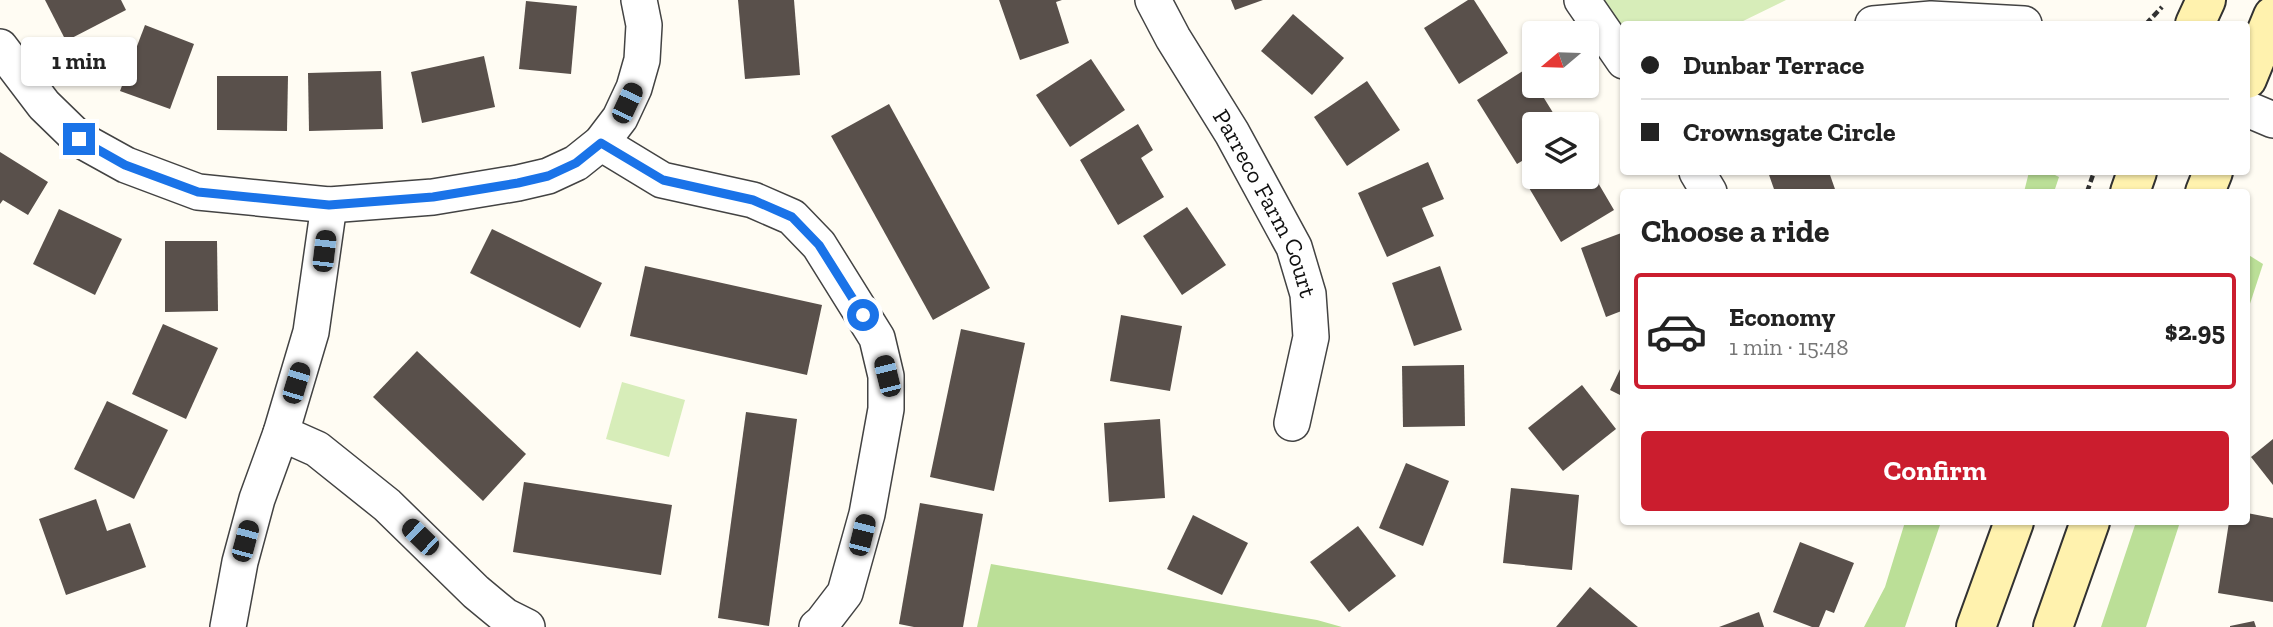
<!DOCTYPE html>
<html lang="en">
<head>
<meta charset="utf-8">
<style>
	:root { --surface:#fff; --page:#f6f6f6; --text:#222; --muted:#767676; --line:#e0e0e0; --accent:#cb1d2e }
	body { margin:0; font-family:"Zilla Slab",serif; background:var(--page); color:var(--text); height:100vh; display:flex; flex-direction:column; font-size:26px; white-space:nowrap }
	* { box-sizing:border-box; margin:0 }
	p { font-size:23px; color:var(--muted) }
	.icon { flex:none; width:38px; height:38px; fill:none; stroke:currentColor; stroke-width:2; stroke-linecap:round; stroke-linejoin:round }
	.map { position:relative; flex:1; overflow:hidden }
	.side { position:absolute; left:1620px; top:189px; width:630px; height:336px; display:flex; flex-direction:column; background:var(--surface); border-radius:7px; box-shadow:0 2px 5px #0004 }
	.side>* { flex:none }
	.guide { position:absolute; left:1620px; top:21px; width:630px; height:154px; border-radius:7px; box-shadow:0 2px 5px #0004; display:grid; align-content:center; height:154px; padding:0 21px; background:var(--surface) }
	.needle { width:46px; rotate:251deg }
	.tools { position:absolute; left:1522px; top:21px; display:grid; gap:14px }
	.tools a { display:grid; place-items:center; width:77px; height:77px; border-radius:7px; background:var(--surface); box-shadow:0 2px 5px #0004; font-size:35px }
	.end { position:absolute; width:32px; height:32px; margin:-16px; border:9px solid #1a73e8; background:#fff; box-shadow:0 0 0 4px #fff }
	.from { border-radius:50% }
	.bubble { position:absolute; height:49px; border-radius:7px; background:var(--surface); box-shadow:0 2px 5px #0004; font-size:23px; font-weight:800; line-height:49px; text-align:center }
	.car { position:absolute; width:21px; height:42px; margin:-21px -10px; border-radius:9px; box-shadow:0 0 5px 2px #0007; background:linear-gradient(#222 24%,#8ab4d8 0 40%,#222 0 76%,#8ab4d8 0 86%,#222 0) }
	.guide b { display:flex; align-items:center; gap:24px; height:66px; font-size:26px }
	.guide b+b { border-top:2px solid var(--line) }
	.guide i { width:18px; height:18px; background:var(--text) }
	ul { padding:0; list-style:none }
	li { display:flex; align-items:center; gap:21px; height:116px; margin:0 14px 10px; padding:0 7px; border:4px solid transparent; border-radius:7px }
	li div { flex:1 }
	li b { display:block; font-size:26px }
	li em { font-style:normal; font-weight:800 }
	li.selected { border-color:var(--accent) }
	li>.icon { width:63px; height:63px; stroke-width:1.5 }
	h2 { padding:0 21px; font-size:32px; line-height:84px }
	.primary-button { display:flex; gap:14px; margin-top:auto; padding:14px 21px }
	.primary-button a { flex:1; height:80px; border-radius:7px; background:var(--accent); color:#fff; font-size:28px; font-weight:800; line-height:80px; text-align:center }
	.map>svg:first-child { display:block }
	.green { fill:#d7edb9 }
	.forest { fill:#bbdf97 }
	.building { fill:#59504b }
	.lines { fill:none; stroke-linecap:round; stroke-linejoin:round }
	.street-casing { stroke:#434343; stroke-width:38 }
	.secondary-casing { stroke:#323232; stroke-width:42 }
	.path { stroke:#323232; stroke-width:4.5; stroke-dasharray:7 3.5; stroke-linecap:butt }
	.street { stroke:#fff; stroke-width:35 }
	.secondary { stroke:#fff2ae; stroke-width:38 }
	.route { stroke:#1a73e8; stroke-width:9 }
	.labels { text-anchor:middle; stroke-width:7; stroke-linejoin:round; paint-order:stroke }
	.street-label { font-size:24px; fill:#101010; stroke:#fff }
</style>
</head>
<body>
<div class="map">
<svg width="2273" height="627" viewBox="0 0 2273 627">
	<rect width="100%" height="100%" fill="#fffcf3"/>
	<!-- green -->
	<g class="green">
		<polygon points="1582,0 1786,0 1737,24 1624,24 1624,60"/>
		<polygon points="622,382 685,400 669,457 606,439"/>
	</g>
	<!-- forest -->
	<g class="forest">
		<polygon points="2029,172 2049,172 2059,177 2054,192 2024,192"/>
		<polygon points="2247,254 2263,264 2247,313"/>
		<polygon points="1905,522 1941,522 1905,627 1864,627 1885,587"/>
		<polygon points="2136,522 2180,522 2146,627 2101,627"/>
		<polygon points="991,564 1317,620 1342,627 977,627"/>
	</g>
	<!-- building -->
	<g class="building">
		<polygon points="45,0 121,0 126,10 66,41"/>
		<polygon points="738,0 794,0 800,75 745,79"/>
		<polygon points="999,0 1062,0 1056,2 1069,43 1020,60"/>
		<polygon points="1231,0 1263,0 1235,10"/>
		<polygon points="1468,0 1474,0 1508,53 1459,84 1424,28"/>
		<polygon points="526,1 577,6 571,74 519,69"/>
		<polygon points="1293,14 1344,58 1312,95 1261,51"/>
		<polygon points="145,25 194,44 170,109 120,91"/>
		<polygon points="484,56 495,107 422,123 411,72"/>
		<polygon points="1091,59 1125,110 1070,147 1036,95"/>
		<polygon points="1526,69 1560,124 1535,124 1535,153 1517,164 1477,100"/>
		<polygon points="381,71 383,129 309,131 308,73"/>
		<polygon points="217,76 288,76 287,131 217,130"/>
		<polygon points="1367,81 1400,130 1347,166 1314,117"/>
		<polygon points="889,104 990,288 933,320 831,136"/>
		<polygon points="1138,124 1153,150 1141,158 1164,197 1118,225 1080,160"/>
		<polygon points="0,152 48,182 28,215 3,200 0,204"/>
		<polygon points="1428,162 1444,199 1422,208 1434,236 1387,257 1358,193"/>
		<polygon points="1587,164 1614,210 1561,242 1525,181 1535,175 1535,177 1587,177"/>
		<polygon points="1768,172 1829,172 1836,192 1775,192"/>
		<polygon points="1187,207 1226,265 1182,295 1143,236"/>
		<polygon points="59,209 122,239 95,295 33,264"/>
		<polygon points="492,229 602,283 580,328 470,273"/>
		<polygon points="1624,232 1624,310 1606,317 1581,248"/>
		<polygon points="165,241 217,241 218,311 165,312"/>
		<polygon points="645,266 822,305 807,375 630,336"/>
		<polygon points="1440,266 1462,330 1414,346 1392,283"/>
		<polygon points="1121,315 1182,326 1170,391 1110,381"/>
		<polygon points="163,324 218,348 186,419 132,394"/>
		<polygon points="961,329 1025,343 994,491 930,477"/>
		<polygon points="417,351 526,454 483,501 373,397"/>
		<polygon points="1624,361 1624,397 1610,390"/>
		<polygon points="1464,365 1465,426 1403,427 1402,366"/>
		<polygon points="1582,385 1616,429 1563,471 1528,428"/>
		<polygon points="107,401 168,430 134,499 74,469"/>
		<polygon points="746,412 797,419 769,626 718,618"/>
		<polygon points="1160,419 1165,498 1109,502 1104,423"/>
		<polygon points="2273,439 2273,485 2251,457"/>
		<polygon points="1406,463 1449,481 1423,546 1379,528"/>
		<polygon points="524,482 672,505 661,575 513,552"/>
		<polygon points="1511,488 1579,495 1572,570 1503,563"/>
		<polygon points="96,499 107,531 130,523 146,567 66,595 39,519"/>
		<polygon points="920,503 983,514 963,627 914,627 899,624"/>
		<polygon points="2247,513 2273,518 2273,602 2218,593 2229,522 2247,522"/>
		<polygon points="1193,515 1248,543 1222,595 1167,569"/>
		<polygon points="1358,526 1396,576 1349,612 1310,562"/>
		<polygon points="1800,542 1854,563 1834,613 1826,610 1819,627 1812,627 1773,612"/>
		<polygon points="1590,587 1638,627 1556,627"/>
		<polygon points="1759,612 1764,627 1719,627"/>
		<polygon points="2254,621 2256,627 2230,627 2230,626"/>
	</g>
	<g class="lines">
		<!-- street casing -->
		<g class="street-casing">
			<g id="street">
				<path id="s1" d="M1153,0L1173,38L1232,133L1294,247L1308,294L1311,337L1292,423"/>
				<polyline points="1582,0 1624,61"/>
				<polyline points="1873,24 1931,19 2024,24"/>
				<polyline points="0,47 44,105 79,139 126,165 198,192 329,205 433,197 518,183 548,176 576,163 601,143 620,118 634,88 642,60 644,25 639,0"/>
				<polyline points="2247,109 2273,120"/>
				<polyline points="601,143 662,180 753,200 792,217 819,245 877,338 886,376 886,409 867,514 845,593 822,623 817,627"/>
				<polyline points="1697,172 1709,192"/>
				<polyline points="281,433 317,449 387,505 476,592 505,616 527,627"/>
				<polyline points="228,627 240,562 257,499 281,433 311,332 329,205"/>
			</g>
		</g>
		<!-- secondary casing -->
		<g class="secondary-casing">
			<g id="secondary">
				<polyline points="2195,24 2206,0"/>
				<polyline points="2247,79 2273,16"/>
				<polyline points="2130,192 2137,172"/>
				<polyline points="2205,192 2213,172"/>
				<polyline points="1976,627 2014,522"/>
				<polyline points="2053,627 2090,522"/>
			</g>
		</g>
		<!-- path -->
		<g class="path">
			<polyline points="2146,24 2162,7"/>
			<polyline points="2087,192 2094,172"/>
		</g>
		<!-- street -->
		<use href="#street" class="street"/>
		<!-- secondary -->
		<use href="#secondary" class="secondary"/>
	</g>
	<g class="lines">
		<!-- route -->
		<polyline class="route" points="79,139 125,165 198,192 329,205 433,197 518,183 548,176 576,163 601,143 663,180 753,200 792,217 819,245 863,315"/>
	</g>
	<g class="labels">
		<!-- street labels -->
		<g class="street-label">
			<text dy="8" stroke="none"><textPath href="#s1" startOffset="233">Parreco Farm Court</textPath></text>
		</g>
	</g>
</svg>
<div class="tools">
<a><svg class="needle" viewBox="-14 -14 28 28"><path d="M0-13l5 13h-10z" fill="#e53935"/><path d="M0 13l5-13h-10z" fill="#767676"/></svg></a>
<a><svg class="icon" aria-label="layers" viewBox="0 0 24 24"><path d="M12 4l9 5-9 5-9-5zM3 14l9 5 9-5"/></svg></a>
</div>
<i class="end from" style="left:863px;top:315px"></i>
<i class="end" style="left:79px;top:139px"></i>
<div class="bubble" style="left:21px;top:37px;width:116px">1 min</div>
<i class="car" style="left:627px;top:103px;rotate:25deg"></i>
<i class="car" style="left:324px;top:251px;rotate:7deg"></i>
<i class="car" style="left:887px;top:376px;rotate:346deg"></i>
<i class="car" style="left:296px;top:383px;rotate:17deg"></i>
<i class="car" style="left:862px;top:535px;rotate:14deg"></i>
<i class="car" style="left:420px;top:537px;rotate:314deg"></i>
<i class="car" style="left:245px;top:541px;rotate:15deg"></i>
<div class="guide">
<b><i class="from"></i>Dunbar Terrace</b>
<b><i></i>Crownsgate Circle</b>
</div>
<section class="side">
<h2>Choose a ride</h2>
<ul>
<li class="selected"><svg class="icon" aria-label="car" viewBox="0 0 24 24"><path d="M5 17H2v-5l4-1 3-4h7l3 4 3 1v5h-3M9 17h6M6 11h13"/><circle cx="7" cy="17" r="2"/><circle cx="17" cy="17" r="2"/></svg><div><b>Economy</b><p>1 min · 15:48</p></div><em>$2.95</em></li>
</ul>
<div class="primary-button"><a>Confirm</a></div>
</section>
</div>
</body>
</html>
